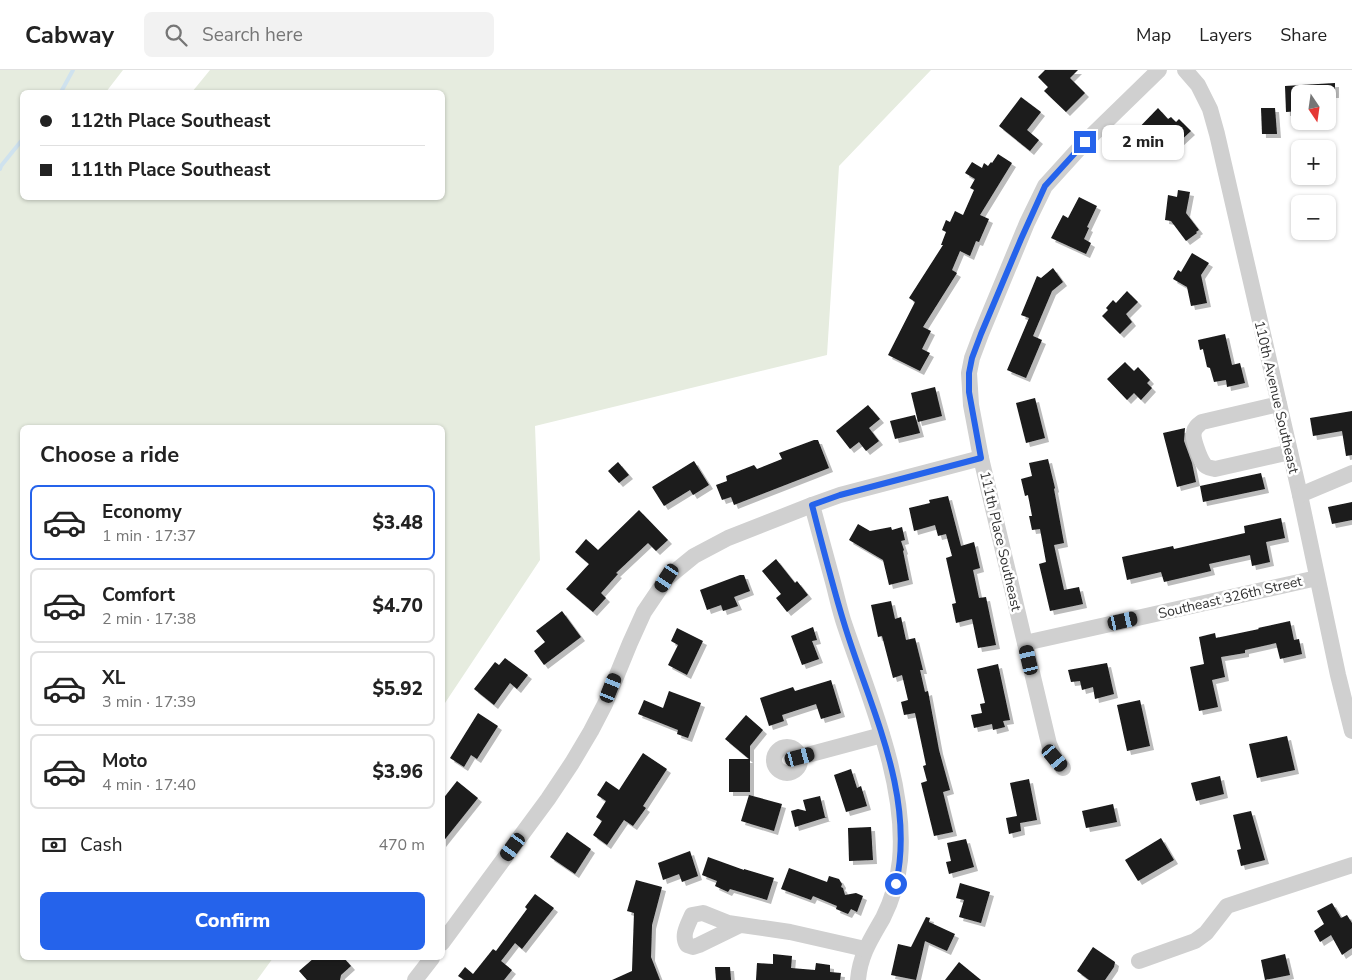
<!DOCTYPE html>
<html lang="en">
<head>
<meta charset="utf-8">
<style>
	:root { --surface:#fff; --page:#f2f2f2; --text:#222; --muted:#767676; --line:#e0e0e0; --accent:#2563eb }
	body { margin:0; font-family:"Nunito Sans",sans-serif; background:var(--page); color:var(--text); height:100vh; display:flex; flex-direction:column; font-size:19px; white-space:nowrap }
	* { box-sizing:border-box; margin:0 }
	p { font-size:16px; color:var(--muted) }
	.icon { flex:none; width:28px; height:28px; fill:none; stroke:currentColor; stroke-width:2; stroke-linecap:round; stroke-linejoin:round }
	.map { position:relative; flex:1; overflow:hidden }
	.panel { position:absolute; left:20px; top:355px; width:425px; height:535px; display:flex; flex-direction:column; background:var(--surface); border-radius:8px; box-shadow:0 1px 4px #0004 }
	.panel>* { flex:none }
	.banner { position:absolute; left:20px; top:20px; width:425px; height:110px; border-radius:8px; box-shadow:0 1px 4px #0004; display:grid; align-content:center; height:110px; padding:0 20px; background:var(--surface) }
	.needle { width:32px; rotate:167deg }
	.tools { position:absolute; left:1291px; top:15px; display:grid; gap:10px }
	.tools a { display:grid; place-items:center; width:45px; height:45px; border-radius:8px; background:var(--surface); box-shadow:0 1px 4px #0004; font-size:25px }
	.end { position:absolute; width:22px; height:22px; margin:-11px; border:6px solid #2563eb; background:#fff; box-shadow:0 0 0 2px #fff }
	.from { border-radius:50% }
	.bubble { position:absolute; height:35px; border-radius:8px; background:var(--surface); box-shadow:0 1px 4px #0004; font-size:16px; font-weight:800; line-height:35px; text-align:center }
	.car { position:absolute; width:15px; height:30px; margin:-15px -8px; border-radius:6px; box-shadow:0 0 4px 1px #0007; background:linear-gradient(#222 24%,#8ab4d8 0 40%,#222 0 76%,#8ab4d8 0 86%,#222 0) }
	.banner b { display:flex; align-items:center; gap:18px; height:48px; font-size:19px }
	.banner b+b { border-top:1px solid var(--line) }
	.banner i { width:12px; height:12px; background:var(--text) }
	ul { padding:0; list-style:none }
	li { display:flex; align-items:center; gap:15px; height:75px; margin:0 10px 8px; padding:0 10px; border:2px solid var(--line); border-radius:8px }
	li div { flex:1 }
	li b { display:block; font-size:19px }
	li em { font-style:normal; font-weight:800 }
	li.active { border-color:var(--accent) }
	li>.icon { width:45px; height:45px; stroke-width:1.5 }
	h2 { padding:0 20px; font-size:22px; line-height:60px }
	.pay { display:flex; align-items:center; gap:12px; height:55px; padding:0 20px; font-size:19px }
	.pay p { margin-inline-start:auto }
	.action { display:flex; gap:10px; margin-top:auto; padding:10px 20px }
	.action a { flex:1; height:58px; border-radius:8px; background:var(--accent); color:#fff; font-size:20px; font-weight:800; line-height:58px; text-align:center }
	header { display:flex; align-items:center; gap:30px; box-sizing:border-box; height:70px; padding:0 25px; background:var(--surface); border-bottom:1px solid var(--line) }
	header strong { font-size:24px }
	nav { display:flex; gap:28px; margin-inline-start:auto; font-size:18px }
	.search { width:350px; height:45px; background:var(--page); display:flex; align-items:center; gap:12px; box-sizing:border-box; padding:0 18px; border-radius:8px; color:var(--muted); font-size:19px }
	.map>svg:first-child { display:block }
	.green { fill:#e6ecdf }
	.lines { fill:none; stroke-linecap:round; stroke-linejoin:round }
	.stream { stroke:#cfe2ee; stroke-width:4 }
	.building { fill:#1a1a1a; filter:url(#shadow) }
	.minor { stroke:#d0d0d0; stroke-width:16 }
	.route { stroke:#2563eb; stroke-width:6 }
	.labels { text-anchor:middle; stroke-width:5; stroke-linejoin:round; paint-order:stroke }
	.street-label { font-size:14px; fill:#333; stroke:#fff }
</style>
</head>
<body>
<header>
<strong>Cabway</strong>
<div class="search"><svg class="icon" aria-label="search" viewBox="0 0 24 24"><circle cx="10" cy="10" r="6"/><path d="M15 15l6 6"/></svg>Search here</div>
<nav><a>Map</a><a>Layers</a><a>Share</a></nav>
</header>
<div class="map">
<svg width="1352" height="910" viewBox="0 0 1352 910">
	<defs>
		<filter id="shadow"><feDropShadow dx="4" dy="4" stdDeviation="0" flood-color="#0004"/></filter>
	</defs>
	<rect width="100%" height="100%" fill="#fff"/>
	<!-- green -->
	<polygon class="green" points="0,0 123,0 106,22 22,22 22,128 442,128 442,22 192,22 210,0 931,0 839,96 827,285 535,356 540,490 443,636 442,358 22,358 22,888 273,888 257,910 0,910"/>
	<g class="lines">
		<!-- stream -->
		<g class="stream">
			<polyline points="61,22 73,0"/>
			<polyline points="0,99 1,96 22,70"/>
		</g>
	</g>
	<!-- building -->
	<g class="building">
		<polygon points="1045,0 1078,0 1070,8 1085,23 1066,42 1044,21 1048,17 1038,7"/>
		<polygon points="1335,13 1335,24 1300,24 1300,41 1286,42 1285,16"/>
		<polygon points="1021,27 1041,42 1027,60 1039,70 1030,81 999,56"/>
		<polygon points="1158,38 1168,49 1171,47 1176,52 1179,49 1191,61 1178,73 1166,61 1151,77 1146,72 1142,75 1132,65"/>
		<polygon points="1261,38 1275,38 1277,64 1262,64"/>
		<polygon points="998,84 1012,93 980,145 989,149 979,172 976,171 970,186 960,181 952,200 957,203 923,257 931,261 922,279 930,283 920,301 888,285 915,232 909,228 943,175 941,175 946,162 942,160 946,150 950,152 955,141 963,145 974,120 970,118 975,109 965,103 972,92 982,98 984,93 988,96 991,92 992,93"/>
		<polygon points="1178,120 1190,122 1186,143 1199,160 1196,162 1197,163 1186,171 1171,151 1165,150 1168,125 1177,127"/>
		<polygon points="1079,127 1097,136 1087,157 1089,158 1084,169 1091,173 1086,184 1051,168 1063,145 1068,148"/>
		<polygon points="1192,183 1209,193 1201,205 1207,233 1191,236 1187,217 1173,209 1178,200 1181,202"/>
		<polygon points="1053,198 1063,212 1052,221 1033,266 1042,270 1026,308 1007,300 1029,248 1021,245 1037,206 1041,208"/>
		<polygon points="1127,221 1138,232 1126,244 1132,252 1120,264 1102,246 1108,240 1106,238 1113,230 1116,233"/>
		<polygon points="1225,264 1232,295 1240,293 1245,313 1227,317 1226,310 1214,312 1210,298 1207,297 1203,279 1200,280 1198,270"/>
		<polygon points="1125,292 1134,301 1138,297 1150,310 1147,313 1152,318 1141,330 1134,323 1127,330 1107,309"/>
		<polygon points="935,317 942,346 918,352 911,323"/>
		<polygon points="1035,328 1045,368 1026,373 1016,333"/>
		<polygon points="868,335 880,349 869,358 879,371 866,381 859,372 850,379 836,361"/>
		<polygon points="1352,341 1352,385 1346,386 1342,361 1313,366 1310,348"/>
		<polygon points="915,345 920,363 895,369 890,351"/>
		<polygon points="1185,358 1184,371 1192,393 1196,412 1177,417 1163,363"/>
		<polygon points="814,370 818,370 829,398 734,435 731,427 722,430 716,415 727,411 726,406 754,395 757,399 782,389 779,383"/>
		<polygon points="1048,389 1055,418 1054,419 1064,473 1054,475 1064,520 1079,517 1083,534 1050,541 1039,494 1046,492 1040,459 1032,460 1029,446 1032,446 1028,425 1025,426 1021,409 1032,406 1029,393"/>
		<polygon points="694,391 709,415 693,425 690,420 664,436 652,417"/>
		<polygon points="618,392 629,405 619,413 608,401"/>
		<polygon points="1261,403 1265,419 1203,432 1200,416"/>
		<polygon points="948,426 961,476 974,472 980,498 973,500 979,528 986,527 996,575 978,578 972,549 956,553 952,534 956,533 946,488 952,486 946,464 938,466 935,455 914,461 909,438 930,433 929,430"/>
		<polygon points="1352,432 1352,450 1332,454 1328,437"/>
		<polygon points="639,440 668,470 656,481 648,473 616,503 618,504 601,523 606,528 593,542 566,519 589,494 575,482 586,469 598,480"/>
		<polygon points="1281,448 1285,468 1266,472 1270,492 1252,496 1250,485 1209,494 1211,501 1164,512 1161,502 1127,510 1122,487 1173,476 1174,479 1245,463 1244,456"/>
		<polygon points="858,454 870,461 891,457 892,460 902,457 905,470 901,471 904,480 903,481 909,510 889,515 883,490 849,470"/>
		<polygon points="776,489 795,513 797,511 808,525 787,542 776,528 781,524 762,501"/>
		<polygon points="740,505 744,505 750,521 734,527 738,536 723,541 721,535 707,540 700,520"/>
		<polygon points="891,531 895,549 901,547 906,570 915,568 923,600 920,600 925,622 928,621 939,680 950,720 943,722 953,762 934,766 921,713 927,711 923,696 926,695 915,643 904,645 901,632 908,630 902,605 893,608 882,566 878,567 871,535"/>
		<polygon points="562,541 581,567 544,595 534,581 545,572 536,561"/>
		<polygon points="1290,551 1294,570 1299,569 1302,584 1280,589 1276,573 1245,580 1245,583 1221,587 1225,607 1212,610 1218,637 1199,641 1190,597 1204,594 1199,567 1215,563 1216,568 1259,559 1258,558"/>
		<polygon points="813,557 817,570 812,571 819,589 802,595 791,566"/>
		<polygon points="677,558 703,571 687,605 668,595 678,575 671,571"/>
		<polygon points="505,588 528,605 517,619 510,613 494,635 474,619 495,592 499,595"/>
		<polygon points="1107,593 1114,624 1095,629 1093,617 1082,620 1080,611 1071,612 1068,600"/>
		<polygon points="998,594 1010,650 1003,651 1005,657 993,660 992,654 974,658 971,645 982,643 980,634 985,633 977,599"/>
		<polygon points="831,610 841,643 821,649 816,634 782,645 784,651 769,656 760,628 793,617 795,621"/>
		<polygon points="669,621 701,633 688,668 677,664 678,660 638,644 644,630 663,638"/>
		<polygon points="1140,630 1150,676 1127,681 1117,635"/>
		<polygon points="478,643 498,656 477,689 471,685 464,697 450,688"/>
		<polygon points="746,645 763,660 750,676 750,722 729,722 729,689 749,689 725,669"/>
		<polygon points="1287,666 1295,700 1257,708 1249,674"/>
		<polygon points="643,683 667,699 643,736 646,738 633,756 624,750 607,775 593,765 602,751 596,747 606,731 597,725 606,711 619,720"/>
		<polygon points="851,699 857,718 861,716 867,736 846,742 834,705"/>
		<polygon points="1220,706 1224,724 1196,731 1191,713"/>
		<polygon points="1029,709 1037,750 1020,753 1021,761 1009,764 1006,748 1017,746 1010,713"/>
		<polygon points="457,711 478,728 442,773 442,730"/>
		<polygon points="749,725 782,734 774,761 741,751"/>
		<polygon points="820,726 825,747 827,747 795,757 791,741 798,739 806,741 803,730"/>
		<polygon points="1113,734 1117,752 1086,758 1082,741"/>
		<polygon points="1251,741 1265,790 1241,796 1237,780 1241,779 1233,745"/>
		<polygon points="871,757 873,790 849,791 848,758"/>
		<polygon points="567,762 591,779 575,804 550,787"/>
		<polygon points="1161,768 1174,790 1138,811 1125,790"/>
		<polygon points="966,769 974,797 949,804 946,792 951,791 947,773"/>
		<polygon points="690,781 698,806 682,812 679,804 663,810 658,793"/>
		<polygon points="708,787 744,800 744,799 774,808 767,830 730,819 728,822 715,816 717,811 702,805"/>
		<polygon points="789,798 827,812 829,806 839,809 842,814 841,817 843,818 845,825 856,823 863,826 857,842 851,839 848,844 836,839 837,836 813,826 811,830 781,819"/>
		<polygon points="636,810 662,817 652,855 651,887 660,910 612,910 632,901 634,843 627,841"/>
		<polygon points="960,813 990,822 981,853 959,847 964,830 956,828"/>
		<polygon points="535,824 554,838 522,879 515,873 501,891 512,900 504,910 464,910 458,906 465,897 473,904 493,879 496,881 527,839 525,837"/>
		<polygon points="1332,833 1341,848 1347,845 1352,853 1352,878 1342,885 1331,865 1320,872 1314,861 1324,854 1317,841"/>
		<polygon points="926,847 930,848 929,852 955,864 947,881 925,871 916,910 891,905 898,874 911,877"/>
		<polygon points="1093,877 1115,892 1114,897 1105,910 1089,910 1077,901"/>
		<polygon points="773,884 792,886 791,898 815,900 816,893 830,895 830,902 841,903 840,910 756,910 757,893 773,894"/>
		<polygon points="1285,884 1290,905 1265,910 1261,890"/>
		<polygon points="314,888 344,888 351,896 341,905 340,910 307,910 299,901"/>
		<polygon points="959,892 981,910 945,910"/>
		<polygon points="715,897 730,897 731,910 716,910"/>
	</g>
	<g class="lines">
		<!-- minor -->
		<g class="minor">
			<polyline points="1185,0 1198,15 1210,39 1217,64 1300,425 1338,605 1352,661"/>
			<path d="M1279,334L1202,352C1198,355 1195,357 1194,362C1192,368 1200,389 1204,394C1206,398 1211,398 1215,399L1290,382"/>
			<polyline points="1300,425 1352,403"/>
			<path d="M812,435C819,461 826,486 833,512C837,527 840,542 845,556C869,627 907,714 900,790C898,810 892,830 883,848C871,869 860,885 858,910"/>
			<polyline points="1025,573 1317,508"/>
			<circle cx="787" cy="690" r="13"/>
			<polyline points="800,687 882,665"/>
			<polyline points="1063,698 1055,688 1049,674 981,388 971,335 969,303 972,288 981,264 1027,153 1045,116 1085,72 1159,0"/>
			<path d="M740,855L699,875L693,877L687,875C681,865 688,855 692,845L703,843L728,853L790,862L865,879"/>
			<polyline points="442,873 548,729 572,693 591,661 605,634 630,573 644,542 667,508 694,486 728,468 812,435 840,425 981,388"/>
			<polyline points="1139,891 1195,871 1206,863 1227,836 1352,795"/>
			<polyline points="415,910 432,888"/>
		</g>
	</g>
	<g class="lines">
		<!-- route -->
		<path class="route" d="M896,814C916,724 869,636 844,553C832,514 822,474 812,435L840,425L981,388L969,322V303L972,288L981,264L1021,169L1045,116L1085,72"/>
	</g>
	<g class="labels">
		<!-- street labels -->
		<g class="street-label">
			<text transform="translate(1277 327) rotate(77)" y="5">110th Avenue Southeast</text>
			<text transform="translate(1001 471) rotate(77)" y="5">111th Place Southeast</text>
			<text transform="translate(1230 527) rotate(-13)" y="5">Southeast 326th Street</text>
		</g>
	</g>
</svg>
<div class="tools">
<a><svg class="needle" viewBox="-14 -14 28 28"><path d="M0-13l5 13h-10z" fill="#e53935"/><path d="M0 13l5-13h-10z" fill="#767676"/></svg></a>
<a>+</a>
<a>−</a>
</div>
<i class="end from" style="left:896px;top:814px"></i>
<i class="end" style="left:1085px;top:72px"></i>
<div class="bubble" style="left:1102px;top:55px;width:82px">2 min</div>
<i class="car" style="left:667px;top:508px;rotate:213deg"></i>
<i class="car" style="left:1123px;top:551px;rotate:77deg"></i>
<i class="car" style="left:1029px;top:590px;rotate:347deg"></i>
<i class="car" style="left:611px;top:618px;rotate:22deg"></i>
<i class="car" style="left:800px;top:687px;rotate:75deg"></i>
<i class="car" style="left:1055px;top:688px;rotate:140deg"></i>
<i class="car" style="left:513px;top:777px;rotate:216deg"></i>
<div class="banner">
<b><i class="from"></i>112th Place Southeast</b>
<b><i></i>111th Place Southeast</b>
</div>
<section class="panel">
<h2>Choose a ride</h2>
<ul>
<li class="active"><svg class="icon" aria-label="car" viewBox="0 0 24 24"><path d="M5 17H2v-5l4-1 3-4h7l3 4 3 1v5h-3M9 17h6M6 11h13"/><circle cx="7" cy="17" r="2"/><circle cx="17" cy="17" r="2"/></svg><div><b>Economy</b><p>1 min · 17:37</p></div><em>$3.48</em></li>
<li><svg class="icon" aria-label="car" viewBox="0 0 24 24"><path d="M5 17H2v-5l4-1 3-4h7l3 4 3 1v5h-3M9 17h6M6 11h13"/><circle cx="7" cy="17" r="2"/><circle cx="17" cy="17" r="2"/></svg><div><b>Comfort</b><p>2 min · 17:38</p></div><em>$4.70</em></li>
<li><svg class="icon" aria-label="car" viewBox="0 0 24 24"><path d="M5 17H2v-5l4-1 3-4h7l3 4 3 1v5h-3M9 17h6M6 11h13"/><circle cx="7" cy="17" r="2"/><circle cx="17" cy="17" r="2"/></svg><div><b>XL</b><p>3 min · 17:39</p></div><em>$5.92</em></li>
<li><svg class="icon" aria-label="car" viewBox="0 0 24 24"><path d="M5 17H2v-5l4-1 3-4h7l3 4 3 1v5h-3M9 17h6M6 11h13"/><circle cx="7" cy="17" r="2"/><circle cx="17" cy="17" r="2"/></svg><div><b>Moto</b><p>4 min · 17:40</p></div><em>$3.96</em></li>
</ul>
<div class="pay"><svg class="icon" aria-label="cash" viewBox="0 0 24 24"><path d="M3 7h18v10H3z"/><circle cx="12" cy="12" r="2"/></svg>Cash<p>470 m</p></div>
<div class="action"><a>Confirm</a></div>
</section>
</div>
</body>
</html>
